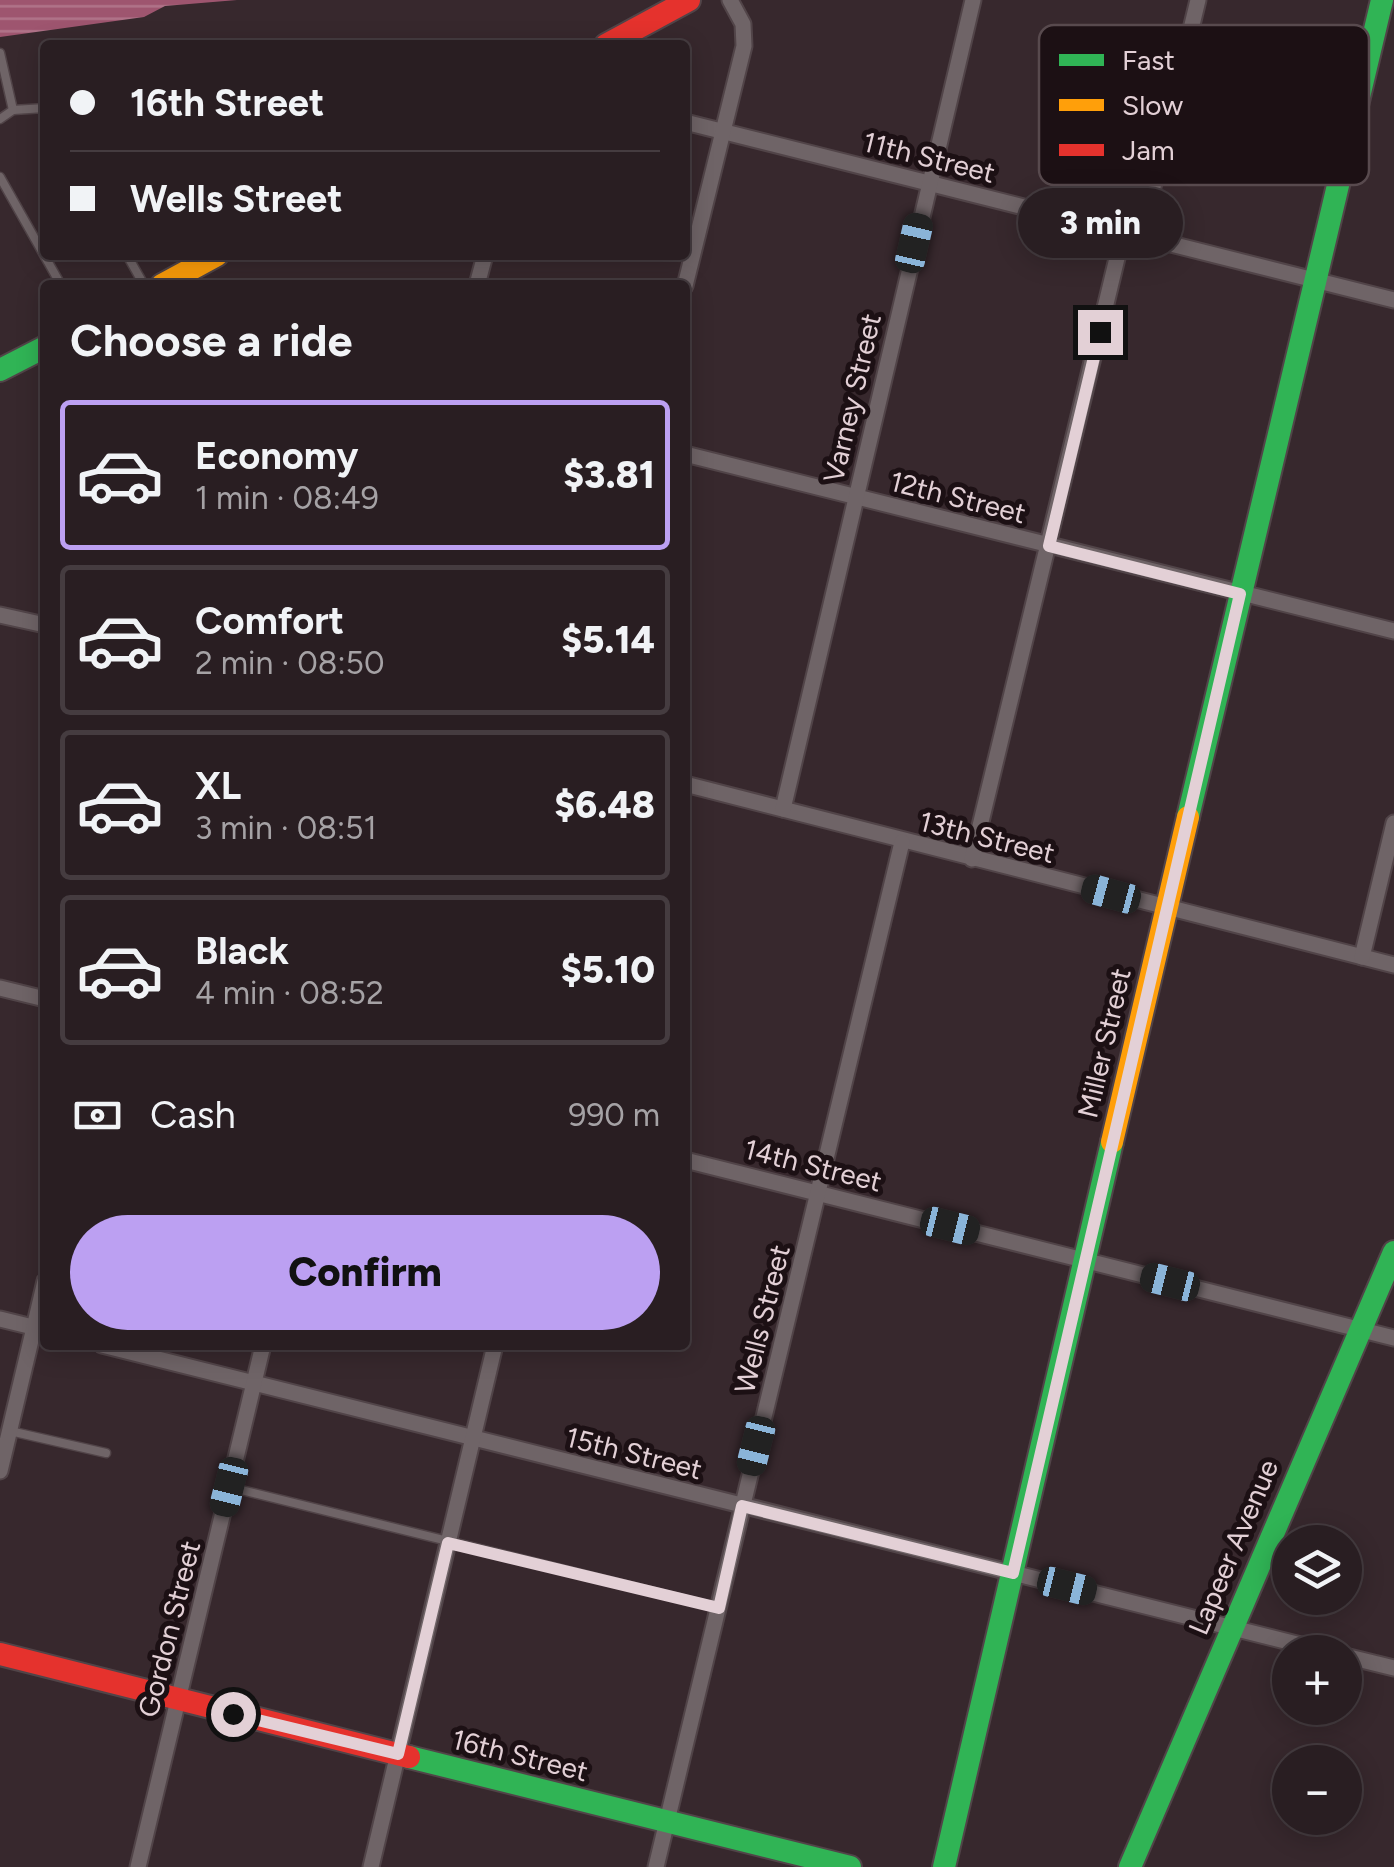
<!DOCTYPE html>
<html lang="en">
<head>
<meta charset="utf-8">
<style>
	:root { --surface:#291e22; --page:#352b2f; --text:#f1f3f6; --muted:#a5a2a5; --line:#453c40; --accent:#bca0f2 }
	body { margin:0; font-family:Figtree,sans-serif; background:var(--page); color:var(--text); height:100vh; display:flex; flex-direction:column; font-size:38px; white-space:nowrap }
	* { box-sizing:border-box; margin:0 }
	p { font-size:32px; color:var(--muted) }
	.icon { flex:none; width:55px; height:55px; fill:none; stroke:currentColor; stroke-width:2; stroke-linecap:round; stroke-linejoin:round }
	.map { position:relative; flex:1; overflow:hidden }
	.side { position:absolute; left:40px; top:280px; width:650px; height:1070px; display:flex; flex-direction:column; background:var(--surface); border-radius:10px; box-shadow:0 5px 25px #0003,0 0 0 2px var(--line) }
	.side>* { flex:none }
	.top-card { position:absolute; left:40px; top:40px; width:650px; height:220px; border-radius:10px; box-shadow:0 5px 25px #0003,0 0 0 2px var(--line); display:grid; align-content:center; height:220px; padding:0 30px; background:var(--surface) }
	.tools { position:absolute; left:1272px; top:1525px; display:grid; gap:20px }
	.tools a { display:grid; place-items:center; width:90px; height:90px; border-radius:50%; background:var(--surface); box-shadow:0 5px 25px #0003,0 0 0 2px var(--line); font-size:50px }
	.end { position:absolute; width:45px; height:45px; margin:-22px; border:12px solid #e3d0d6; background:#111; box-shadow:0 0 0 5px #111 }
	.from { border-radius:50% }
	.bubble { position:absolute; height:70px; border-radius:35px; background:var(--surface); box-shadow:0 5px 25px #0003,0 0 0 2px var(--line); font-size:32px; font-weight:800; line-height:70px; text-align:center }
	.car { position:absolute; width:30px; height:60px; margin:-30px -15px; border-radius:12px; box-shadow:0 0 8px 2px #0007; background:linear-gradient(#222 24%,#8ab4d8 0 40%,#222 0 76%,#8ab4d8 0 86%,#222 0) }
	.top-card b { display:flex; align-items:center; gap:35px; height:95px; font-size:38px }
	.top-card b+b { border-top:2px solid var(--line) }
	.top-card i { width:25px; height:25px; background:var(--text) }
	ul { padding:0; list-style:none }
	li { display:flex; align-items:center; gap:30px; height:150px; margin:0 20px 15px; padding:0 10px; border:5px solid var(--line); border-radius:10px }
	li div { flex:1 }
	li b { display:block; font-size:38px }
	li em { font-style:normal; font-weight:800 }
	li.selected { border-color:var(--accent) }
	li>.icon { width:90px; height:90px; stroke-width:1.5 }
	h2 { padding:0 30px; font-size:45px; line-height:120px }
	.pay { display:flex; align-items:center; gap:25px; height:110px; padding:0 30px; font-size:38px }
	.pay p { margin-inline-start:auto }
	.button { display:flex; gap:20px; margin-top:auto; padding:20px 30px }
	.button a { flex:1; height:115px; border-radius:60px; background:var(--accent); color:#111; font-size:40px; font-weight:800; line-height:115px; text-align:center }
	.map>svg:first-child { display:block }
	.water { fill:url(#water-rules) }
	.lines { fill:none; stroke-linecap:round; stroke-linejoin:round }
	.lane-casing { stroke:#514448; stroke-width:11 }
	.street-casing { stroke:#514448; stroke-width:19 }
	.fast-casing { stroke:#514448; stroke-width:26 }
	.slow-casing { stroke:#514448; stroke-width:26 }
	.jam-casing { stroke:#514448; stroke-width:26 }
	.lane { stroke:#6f6467; stroke-width:8 }
	.street { stroke:#6f6467; stroke-width:15 }
	.fast { stroke:#30b455; stroke-width:22 }
	.slow { stroke:#ff9f0a; stroke-width:22 }
	.jam { stroke:#e5322d; stroke-width:22 }
	.route { stroke:#e3d0d6; stroke-width:12 }
	.labels { text-anchor:middle; stroke-width:10; stroke-linejoin:round; paint-order:stroke }
	.street-label { font-size:28px; fill:#e3d0d6; stroke:#1c1014 }
	.key { fill:#1c1014; stroke:#584a4e; stroke-width:2.5 }
	.key-label { font-size:28px; fill:#e3d0d6 }
</style>
</head>
<body>
<div class="map">
<svg width="1394" height="1867" viewBox="0 0 1394 1867">
	<defs>
		<pattern id="water-rules" width="6" height="5" patternUnits="userSpaceOnUse" patternTransform="scale(2.5)"><rect width="6" height="5" fill="#9e556f"/><path d="M0 2.5h6" fill="none" stroke="#b07489"/></pattern>
	</defs>
	<rect width="100%" height="100%" fill="#37282d"/>
	<!-- water -->
	<polygon class="water" points="0,0 237,0 165,6 144,17 0,37"/>
	<g class="lines">
		<!-- lane casing -->
		<g class="lane-casing">
			<g id="lane">
				<polyline points="0,53 13,110"/>
				<polyline points="0,119 13,110 45,108"/>
				<polyline points="0,177 61,285"/>
				<polyline points="127,255 144,285"/>
				<polyline points="10,1431 106,1453"/>
				<polyline points="229,1487 719,1608"/>
			</g>
		</g>
		<!-- street casing -->
		<g class="street-casing">
			<g id="street">
				<polyline points="685,122 1394,300"/>
				<polyline points="477,285 485,255"/>
				<polyline points="685,286 744,46 743,24 730,0"/>
				<polyline points="685,454 1394,631"/>
				<polyline points="0,615 45,625"/>
				<polyline points="685,784 1394,965"/>
				<polyline points="783,809 973,0"/>
				<polyline points="972,859 1118,254 1146,216 1198,0"/>
				<polyline points="1362,957 1394,823"/>
				<polyline points="0,988 45,999"/>
				<polyline points="685,1160 1394,1338"/>
				<polyline points="0,1319 45,1330"/>
				<polyline points="102,1345 1329,1652"/>
				<polyline points="0,1471 45,1281"/>
				<polyline points="1345,1656 1394,1668"/>
				<polyline points="138,1867 263,1345"/>
				<polyline points="371,1867 495,1345"/>
				<polyline points="656,1867 902,842"/>
			</g>
		</g>
		<!-- fast casing -->
		<g class="fast-casing">
			<g id="fast">
				<polyline points="0,370 45,347"/>
				<polyline points="1188,817 1382,0"/>
				<polyline points="409,1757 850,1867"/>
				<polyline points="944,1867 1112,1142"/>
				<polyline points="1130,1867 1394,1252"/>
			</g>
		</g>
		<!-- slow casing -->
		<g class="slow-casing">
			<g id="slow">
				<polyline points="162,285 217,255"/>
				<polyline points="1112,1142 1188,817"/>
			</g>
		</g>
		<!-- jam casing -->
		<g class="jam-casing">
			<g id="jam">
				<polyline points="606,45 689,0"/>
				<polyline points="0,1654 409,1757"/>
			</g>
		</g>
		<!-- lane -->
		<use href="#lane" class="lane"/>
		<!-- street -->
		<use href="#street" class="street"/>
		<!-- fast -->
		<use href="#fast" class="fast"/>
		<!-- slow -->
		<use href="#slow" class="slow"/>
		<!-- jam -->
		<use href="#jam" class="jam"/>
	</g>
	<g class="lines">
		<!-- route -->
		<polyline class="route" points="233,1714 398,1754 448,1543 719,1608 742,1506 1013,1573 1240,594 1049,546 1100,332"/>
	</g>
	<g class="labels">
		<!-- street labels -->
		<g class="street-label">
			<text transform="translate(929 157) rotate(14)" y="10">11th Street</text>
			<text transform="translate(852 398) rotate(-77)" y="10">Varney Street</text>
			<text transform="translate(958 497) rotate(14)" y="10">12th Street</text>
			<text transform="translate(987 837) rotate(14)" y="10">13th Street</text>
			<text transform="translate(1104 1043) rotate(-77)" y="10">Miller Street</text>
			<text transform="translate(813 1165) rotate(14)" y="10">14th Street</text>
			<text transform="translate(762 1319) rotate(-76)" y="10">Wells Street</text>
			<text transform="translate(634 1453) rotate(14)" y="10">15th Street</text>
			<text transform="translate(1233 1547) rotate(-67)" y="10">Lapeer Avenue</text>
			<text transform="translate(169 1629) rotate(-76)" y="10">Gordon Street</text>
			<text transform="translate(520 1755) rotate(14)" y="10">16th Street</text>
		</g>
	</g>
	<!-- legend -->
	<rect x="1039" y="25" width="330" height="160" rx="15" class="key"/>
	<rect x="1059" y="54" width="45" height="12" fill="#30b455"/>
	<rect x="1059" y="99" width="45" height="12" fill="#ff9f0a"/>
	<rect x="1059" y="144" width="45" height="12" fill="#e5322d"/>
	<g class="key-label">
		<text x="1122" y="70">Fast</text>
		<text x="1122" y="115">Slow</text>
		<text x="1122" y="160">Jam</text>
	</g>
</svg>
<div class="tools">
<a><svg class="icon" aria-label="layers" viewBox="0 0 24 24"><path d="M12 4l9 5-9 5-9-5zM3 14l9 5 9-5"/></svg></a>
<a>+</a>
<a>−</a>
</div>
<i class="end from" style="left:233px;top:1714px"></i>
<i class="end" style="left:1100px;top:332px"></i>
<div class="bubble" style="left:1018px;top:188px;width:165px">3 min</div>
<i class="car" style="left:914px;top:243px;rotate:13deg"></i>
<i class="car" style="left:1111px;top:894px;rotate:285deg"></i>
<i class="car" style="left:950px;top:1226px;rotate:104deg"></i>
<i class="car" style="left:1170px;top:1282px;rotate:284deg"></i>
<i class="car" style="left:756px;top:1446px;rotate:194deg"></i>
<i class="car" style="left:229px;top:1487px;rotate:194deg"></i>
<i class="car" style="left:1067px;top:1586px;rotate:104deg"></i>
<div class="top-card">
<b><i class="from"></i>16th Street</b>
<b><i></i>Wells Street</b>
</div>
<section class="side">
<h2>Choose a ride</h2>
<ul>
<li class="selected"><svg class="icon" aria-label="car" viewBox="0 0 24 24"><path d="M5 17H2v-5l4-1 3-4h7l3 4 3 1v5h-3M9 17h6M6 11h13"/><circle cx="7" cy="17" r="2"/><circle cx="17" cy="17" r="2"/></svg><div><b>Economy</b><p>1 min · 08:49</p></div><em>$3.81</em></li>
<li><svg class="icon" aria-label="car" viewBox="0 0 24 24"><path d="M5 17H2v-5l4-1 3-4h7l3 4 3 1v5h-3M9 17h6M6 11h13"/><circle cx="7" cy="17" r="2"/><circle cx="17" cy="17" r="2"/></svg><div><b>Comfort</b><p>2 min · 08:50</p></div><em>$5.14</em></li>
<li><svg class="icon" aria-label="car" viewBox="0 0 24 24"><path d="M5 17H2v-5l4-1 3-4h7l3 4 3 1v5h-3M9 17h6M6 11h13"/><circle cx="7" cy="17" r="2"/><circle cx="17" cy="17" r="2"/></svg><div><b>XL</b><p>3 min · 08:51</p></div><em>$6.48</em></li>
<li><svg class="icon" aria-label="car" viewBox="0 0 24 24"><path d="M5 17H2v-5l4-1 3-4h7l3 4 3 1v5h-3M9 17h6M6 11h13"/><circle cx="7" cy="17" r="2"/><circle cx="17" cy="17" r="2"/></svg><div><b>Black</b><p>4 min · 08:52</p></div><em>$5.10</em></li>
</ul>
<div class="pay"><svg class="icon" aria-label="cash" viewBox="0 0 24 24"><path d="M3 7h18v10H3z"/><circle cx="12" cy="12" r="2"/></svg>Cash<p>990 m</p></div>
<div class="button"><a>Confirm</a></div>
</section>
</div>
</body>
</html>
